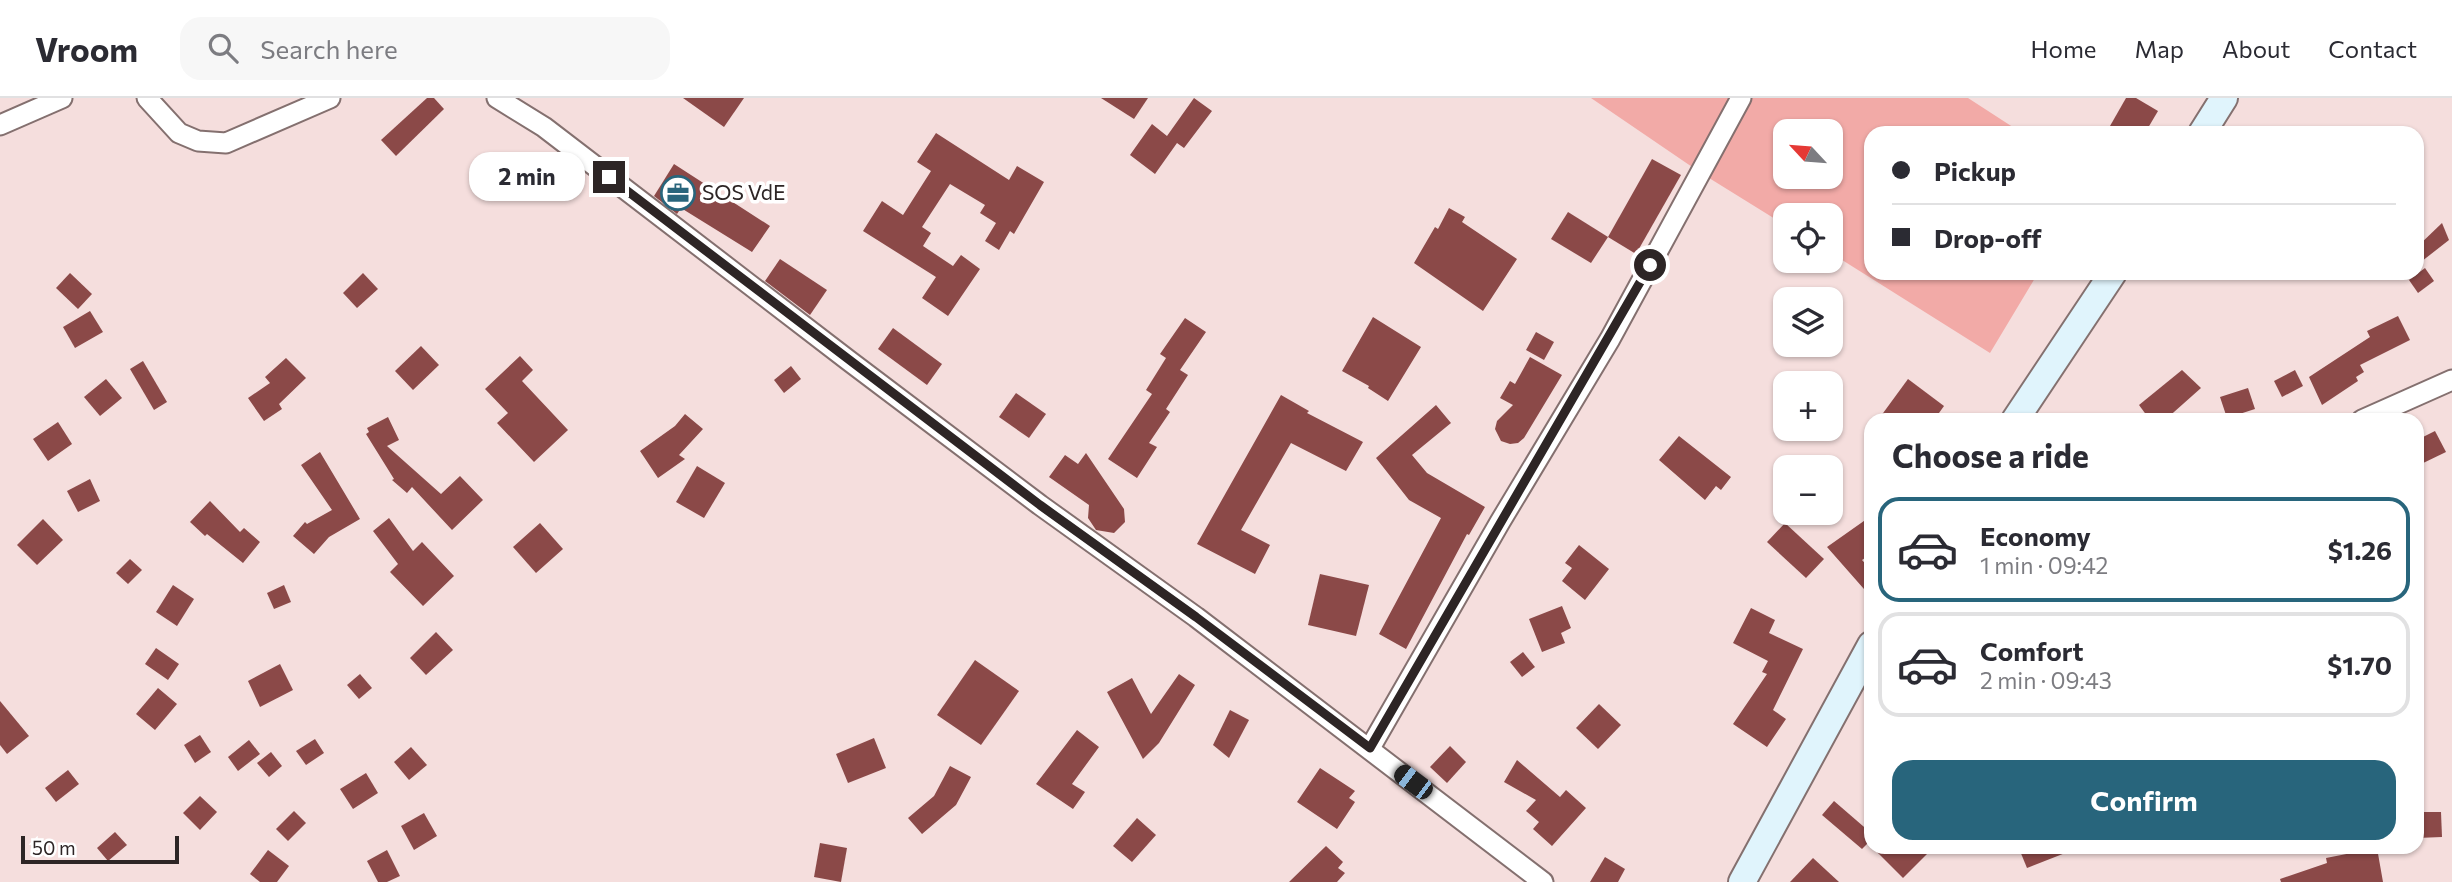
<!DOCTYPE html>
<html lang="en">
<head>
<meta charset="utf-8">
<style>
	:root { --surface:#fff; --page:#f7f7f7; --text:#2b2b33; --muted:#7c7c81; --line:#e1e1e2; --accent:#28657c }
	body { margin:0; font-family:Commissioner,sans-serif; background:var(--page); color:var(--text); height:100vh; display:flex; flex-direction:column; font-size:26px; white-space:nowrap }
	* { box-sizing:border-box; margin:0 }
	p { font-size:23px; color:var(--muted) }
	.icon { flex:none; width:38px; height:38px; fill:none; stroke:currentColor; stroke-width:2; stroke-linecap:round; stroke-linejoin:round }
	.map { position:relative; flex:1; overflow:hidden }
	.panel { position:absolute; left:1864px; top:315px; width:560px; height:441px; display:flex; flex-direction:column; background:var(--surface); border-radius:21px; box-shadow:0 2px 5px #0004 }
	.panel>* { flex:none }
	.hud { position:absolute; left:1864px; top:28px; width:560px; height:154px; border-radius:21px; box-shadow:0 2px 5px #0004; display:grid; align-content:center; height:154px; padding:0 28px; background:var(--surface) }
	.needle { width:46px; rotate:296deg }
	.controls { position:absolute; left:1773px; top:21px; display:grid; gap:14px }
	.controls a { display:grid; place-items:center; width:70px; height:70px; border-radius:14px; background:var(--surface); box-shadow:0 2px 5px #0004; font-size:35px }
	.scale { position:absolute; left:21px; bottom:18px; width:158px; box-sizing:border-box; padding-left:7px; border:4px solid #2d2525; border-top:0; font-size:19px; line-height:24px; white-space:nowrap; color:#2d2525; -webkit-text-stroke:5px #fff; paint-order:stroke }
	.end { position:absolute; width:32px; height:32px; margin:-16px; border:9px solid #2d2525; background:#fff; box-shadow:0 0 0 4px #fff }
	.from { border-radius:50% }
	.bubble { position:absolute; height:49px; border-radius:21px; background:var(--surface); box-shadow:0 2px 5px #0004; font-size:23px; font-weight:700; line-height:49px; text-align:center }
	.car { position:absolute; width:21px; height:42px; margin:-21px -10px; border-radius:9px; box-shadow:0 0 5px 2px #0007; background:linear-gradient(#222 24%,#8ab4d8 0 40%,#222 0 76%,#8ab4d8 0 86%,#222 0) }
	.hud b { display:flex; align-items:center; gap:24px; height:66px; font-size:26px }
	.hud b+b { border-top:2px solid var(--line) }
	.hud i { width:18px; height:18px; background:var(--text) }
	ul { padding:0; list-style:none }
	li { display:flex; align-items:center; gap:21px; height:105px; margin:0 14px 10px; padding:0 14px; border:4px solid var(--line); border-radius:21px }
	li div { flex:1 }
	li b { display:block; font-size:26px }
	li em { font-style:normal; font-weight:700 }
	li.selected { border-color:var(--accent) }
	li>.icon { width:63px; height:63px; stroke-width:1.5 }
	h2 { padding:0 28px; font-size:32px; line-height:84px }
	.action { display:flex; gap:14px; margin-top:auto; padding:14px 28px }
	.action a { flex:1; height:80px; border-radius:21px; background:var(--accent); color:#fff; font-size:28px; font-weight:700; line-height:80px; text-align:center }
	header { display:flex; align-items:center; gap:42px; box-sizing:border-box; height:98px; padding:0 35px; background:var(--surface); border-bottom:2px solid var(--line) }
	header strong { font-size:33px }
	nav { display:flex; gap:38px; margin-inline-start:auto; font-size:24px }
	.search { width:490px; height:63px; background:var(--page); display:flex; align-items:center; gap:18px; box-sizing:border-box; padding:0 24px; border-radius:21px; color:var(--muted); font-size:26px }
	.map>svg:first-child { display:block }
	.green { fill:#f2aaa7; fill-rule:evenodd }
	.building { fill:#8b4948 }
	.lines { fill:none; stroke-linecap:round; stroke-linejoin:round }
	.minor-casing { stroke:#84706f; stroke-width:23 }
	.secondary-casing { stroke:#84706f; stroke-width:30 }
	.minor { stroke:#fff; stroke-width:19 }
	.secondary { stroke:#e0f4fc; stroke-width:26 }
	.route { stroke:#2d2525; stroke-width:9 }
	.labels { text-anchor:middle; stroke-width:7; stroke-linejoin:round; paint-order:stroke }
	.poi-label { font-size:21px; fill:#2d2525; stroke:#fff; text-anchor:start }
</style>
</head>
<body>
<header>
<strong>Vroom</strong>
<div class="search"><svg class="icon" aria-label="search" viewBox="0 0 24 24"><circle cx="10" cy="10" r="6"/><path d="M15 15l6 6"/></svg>Search here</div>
<nav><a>Home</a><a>Map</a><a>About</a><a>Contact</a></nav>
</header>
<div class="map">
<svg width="2452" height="784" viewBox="0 0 2452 784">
	<rect width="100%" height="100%" fill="#f5dedd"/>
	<!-- green -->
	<path class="green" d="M1591,0H1968L2022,35H1871V175H2038L1990,255L1831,155L1830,117H1785V127L1701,75ZM1785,33H1830V79H1785Z"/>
	<!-- building -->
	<g class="building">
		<polygon points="427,0 434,0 444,11 396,58 381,42"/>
		<polygon points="683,0 744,0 724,29"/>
		<polygon points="1101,0 1148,0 1134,21"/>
		<polygon points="1194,0 1212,13 1184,50 1177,45 1155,76 1130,57 1152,26 1167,38"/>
		<polygon points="2126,0 2136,0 2158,13 2145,35 2106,35"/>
		<polygon points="936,35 1009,82 1017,68 1044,84 1014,136 1010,133 999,152 985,143 996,125 980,115 985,107 950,86 922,129 931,135 923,148 953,168 961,157 980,171 948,218 922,200 936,179 863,133 882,103 903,117 931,73 917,64"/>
		<polygon points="1652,61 1681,77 1636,156 1608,139"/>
		<polygon points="674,66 770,128 752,154 681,110 677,116 654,98"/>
		<polygon points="1449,110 1465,119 1462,124 1517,161 1483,213 1414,165 1435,129 1438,131"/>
		<polygon points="1568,114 1608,139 1591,165 1551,141"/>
		<polygon points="2442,125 2449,142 2417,167 2417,149"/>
		<polygon points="780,161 827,192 810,217 765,183"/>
		<polygon points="2425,170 2434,183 2418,195 2409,182"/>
		<polygon points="70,175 92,196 78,211 56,190"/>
		<polygon points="363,175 378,191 357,210 343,195"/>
		<polygon points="90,213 103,234 75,250 63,229"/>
		<polygon points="2398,218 2410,242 2360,267 2364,274 2356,279 2358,283 2322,307 2309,279 2370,239 2367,233"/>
		<polygon points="1373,219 1421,249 1388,303 1368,290 1369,288 1342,273"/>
		<polygon points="1185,220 1206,234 1180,272 1188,277 1166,311 1170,314 1149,345 1157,349 1137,380 1108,361 1152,296 1146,292 1166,260 1160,256"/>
		<polygon points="893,230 942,266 927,287 878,251"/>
		<polygon points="1536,234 1554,244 1544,262 1526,252"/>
		<polygon points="421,248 439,267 413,292 395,273"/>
		<polygon points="520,258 533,272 522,283 568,332 534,364 497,325 508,315 485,291"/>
		<polygon points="1530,259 1562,277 1524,340 1518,345 1510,346 1501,343 1495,331 1497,323 1513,307 1500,300 1510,283 1515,286"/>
		<polygon points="286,260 306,280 279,306 282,311 264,323 248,300 270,285 265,279"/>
		<polygon points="143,263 167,304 154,312 130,271"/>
		<polygon points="791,268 801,281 784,295 774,282"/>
		<polygon points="2182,272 2201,290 2165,322 2150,322 2139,307"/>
		<polygon points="2295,272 2303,288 2282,299 2274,283"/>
		<polygon points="106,281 122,300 100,318 84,299"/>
		<polygon points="1908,281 1944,308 1934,322 1878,322"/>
		<polygon points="2248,290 2255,311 2227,320 2220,299"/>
		<polygon points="1016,295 1046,316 1029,340 999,319"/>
		<polygon points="1281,297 1309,313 1307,315 1363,344 1346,373 1291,345 1241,432 1270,447 1255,476 1197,446"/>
		<polygon points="1436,307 1451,325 1412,357 1427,375 1485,409 1469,437 1467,436 1406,551 1379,536 1441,420 1409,402 1376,360"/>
		<polygon points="685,316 703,331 679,357 685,361 658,380 640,353 675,328"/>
		<polygon points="388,319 399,342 387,348 441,396 460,378 483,402 452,432 412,389 407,395 392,382 394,381 366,336 369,334 367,330"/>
		<polygon points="58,324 72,346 48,363 33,341"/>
		<polygon points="2435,333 2446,354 2417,368 2417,342"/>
		<polygon points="1679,338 1731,379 1721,392 1716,388 1705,402 1659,362"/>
		<polygon points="320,354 360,421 329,439 314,456 293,438 305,424 307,426 332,412 301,367"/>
		<polygon points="1086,355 1124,411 1125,424 1114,435 1096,432 1088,420 1089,407 1049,379 1065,357 1078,366"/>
		<polygon points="697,368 725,385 704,420 676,404"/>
		<polygon points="90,381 100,403 78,414 67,393"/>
		<polygon points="210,403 240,434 244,430 260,444 243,465 207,436 205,438 190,424"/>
		<polygon points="1871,418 1871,456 1862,462 1871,472 1871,499 1827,449"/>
		<polygon points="389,420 413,453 422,444 454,478 423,508 390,474 398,466 373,433"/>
		<polygon points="43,421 63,442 37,467 17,447"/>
		<polygon points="540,425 563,451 536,475 513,449"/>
		<polygon points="1785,425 1824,461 1806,480 1767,444"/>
		<polygon points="1579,447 1609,471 1585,502 1562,483 1572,470 1565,465"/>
		<polygon points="130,461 142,472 128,486 116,475"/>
		<polygon points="1320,476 1369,487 1356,538 1308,527"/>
		<polygon points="173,487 194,501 177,528 156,514"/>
		<polygon points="284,487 291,504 274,511 267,495"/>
		<polygon points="1562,508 1571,530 1561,535 1565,545 1542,554 1529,521"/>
		<polygon points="1751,510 1775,522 1769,535 1803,551 1773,612 1786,621 1767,649 1733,626 1767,576 1762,574 1768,563 1733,545"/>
		<polygon points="436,534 453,552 426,577 410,560"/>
		<polygon points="156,550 179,566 168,582 145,566"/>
		<polygon points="1523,554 1535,569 1522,579 1510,564"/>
		<polygon points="975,562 1019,593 981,647 937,617"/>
		<polygon points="280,566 293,592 260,609 248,583"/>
		<polygon points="360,576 372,590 359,601 347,587"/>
		<polygon points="1179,576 1195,587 1159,645 1143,661 1107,594 1132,580 1151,616"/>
		<polygon points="158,590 177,606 155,632 136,616"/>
		<polygon points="0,603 29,638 7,656 0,647"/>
		<polygon points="1599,606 1621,627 1598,651 1576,630"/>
		<polygon points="1230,612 1249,622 1229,660 1213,647"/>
		<polygon points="1077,632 1099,649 1072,686 1085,694 1073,711 1036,686"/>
		<polygon points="200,637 211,654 195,665 184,647"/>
		<polygon points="874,640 886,670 848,685 836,656"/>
		<polygon points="315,641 324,655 306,667 296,653"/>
		<polygon points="249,642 260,656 238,673 228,659"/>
		<polygon points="1450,648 1466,664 1447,685 1430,669"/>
		<polygon points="411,649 427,667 409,682 394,664"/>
		<polygon points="271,654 282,668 269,679 257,665"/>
		<polygon points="1517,662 1560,699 1566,692 1586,710 1552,748 1533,731 1539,724 1526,713 1536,702 1504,684"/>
		<polygon points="950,668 971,679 956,707 922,736 908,720 934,698"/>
		<polygon points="1320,670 1355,693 1349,700 1355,704 1337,731 1297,704"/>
		<polygon points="68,672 79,686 56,704 45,690"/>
		<polygon points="366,675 378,695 353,711 340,691"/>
		<polygon points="200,698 217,714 200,732 183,715"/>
		<polygon points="1834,703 1871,735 1871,742 1862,751 1822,717"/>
		<polygon points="294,713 306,725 288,743 276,731"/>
		<polygon points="2417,714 2441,714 2442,739 2417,740"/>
		<polygon points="424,715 437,738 414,752 401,728"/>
		<polygon points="1137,720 1156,737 1132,764 1113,748"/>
		<polygon points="115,734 127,747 108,763 97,750"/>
		<polygon points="820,745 847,750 841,784 814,779"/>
		<polygon points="1326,748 1343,764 1338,770 1345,775 1337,784 1289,784"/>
		<polygon points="1872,749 1934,749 1903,780"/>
		<polygon points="2030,749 2078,749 2078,750 2027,770 2020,753"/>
		<polygon points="2377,750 2383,784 2281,784 2280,781 2327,765 2326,760"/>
		<polygon points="268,752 289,768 277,784 260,784 250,776"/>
		<polygon points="387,752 400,778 387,784 378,784 367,763"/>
		<polygon points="1605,759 1625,771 1618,784 1590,784"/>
		<polygon points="1813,760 1839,784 1790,784"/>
	</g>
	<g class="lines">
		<!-- minor casing -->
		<g class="minor-casing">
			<g id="minor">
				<polyline points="147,0 179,35 198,43 226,45 330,0"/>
				<polyline points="497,0 544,29 848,262 1040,407 1196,519 1543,784"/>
				<polyline points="0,27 62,0"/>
				<polyline points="2362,322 2452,282"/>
				<polyline points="1370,650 1500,424 1610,241 1741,0"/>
			</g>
		</g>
		<!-- secondary casing -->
		<g class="secondary-casing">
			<g id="secondary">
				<polyline points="2202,35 2224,0"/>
				<polyline points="2015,322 2113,175"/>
				<polyline points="1742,784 1871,547"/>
			</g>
		</g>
		<!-- minor -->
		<use href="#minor" class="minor"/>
		<!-- secondary -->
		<use href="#secondary" class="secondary"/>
	</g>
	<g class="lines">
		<!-- route -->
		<polyline class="route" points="609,79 1040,407 1196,519 1370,650 1650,167"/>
	</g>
	<!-- icons -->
	<defs>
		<g id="office-ring" transform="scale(1.75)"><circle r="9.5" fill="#fff" stroke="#28657c" stroke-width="1.5"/><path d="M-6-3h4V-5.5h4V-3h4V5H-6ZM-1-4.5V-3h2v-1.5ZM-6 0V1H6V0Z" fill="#28657c"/></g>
	</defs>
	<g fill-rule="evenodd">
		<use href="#office-ring" x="678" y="95"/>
	</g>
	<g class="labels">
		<!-- poi labels -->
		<g class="poi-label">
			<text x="702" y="102">SOS VdE</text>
		</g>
	</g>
</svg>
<div class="controls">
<a><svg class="needle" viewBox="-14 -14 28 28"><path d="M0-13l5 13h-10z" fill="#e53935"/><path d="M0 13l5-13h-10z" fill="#7c7c81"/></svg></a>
<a><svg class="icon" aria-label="locate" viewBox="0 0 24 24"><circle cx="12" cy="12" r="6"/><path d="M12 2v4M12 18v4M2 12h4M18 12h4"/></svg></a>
<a><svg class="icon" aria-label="layers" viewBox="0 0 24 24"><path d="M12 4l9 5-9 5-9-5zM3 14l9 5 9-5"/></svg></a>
<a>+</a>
<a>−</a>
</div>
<div class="scale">50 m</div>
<i class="end from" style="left:1650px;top:167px"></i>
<i class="end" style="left:609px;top:79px"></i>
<div class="bubble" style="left:469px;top:54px;width:116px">2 min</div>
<i class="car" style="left:1413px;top:684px;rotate:307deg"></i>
<div class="hud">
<b><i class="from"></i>Pickup</b>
<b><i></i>Drop-off</b>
</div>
<section class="panel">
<h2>Choose a ride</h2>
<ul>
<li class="selected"><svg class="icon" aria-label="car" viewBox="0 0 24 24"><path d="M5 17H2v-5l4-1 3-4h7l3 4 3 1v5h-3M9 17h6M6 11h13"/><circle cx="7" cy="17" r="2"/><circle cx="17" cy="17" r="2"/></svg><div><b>Economy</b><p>1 min · 09:42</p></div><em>$1.26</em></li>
<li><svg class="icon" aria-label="car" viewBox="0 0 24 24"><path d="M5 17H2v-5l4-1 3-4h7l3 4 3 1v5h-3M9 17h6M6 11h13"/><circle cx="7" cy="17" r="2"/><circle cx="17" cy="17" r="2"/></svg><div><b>Comfort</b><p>2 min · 09:43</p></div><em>$1.70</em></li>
</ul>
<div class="action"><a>Confirm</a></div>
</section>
</div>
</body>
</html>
